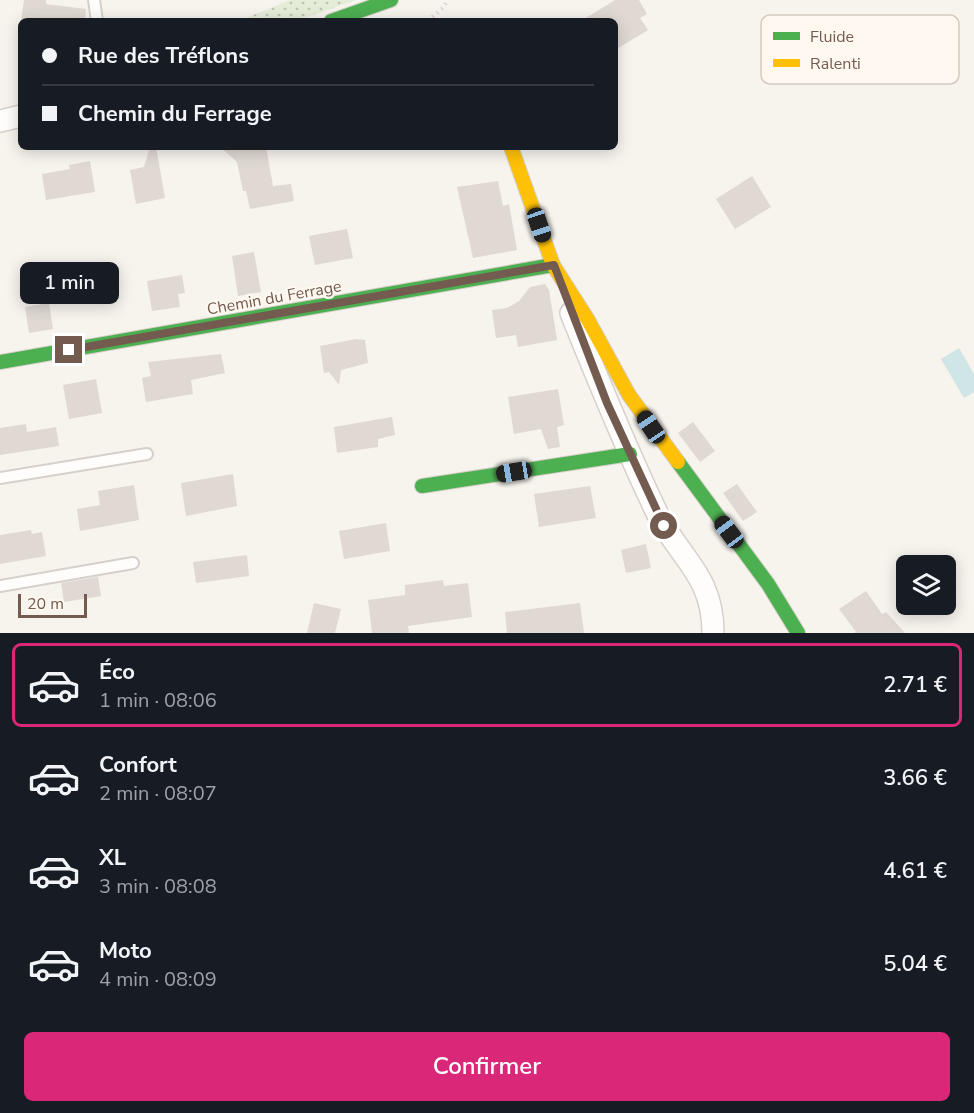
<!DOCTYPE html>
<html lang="fr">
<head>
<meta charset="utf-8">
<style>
	:root { --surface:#171b24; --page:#242831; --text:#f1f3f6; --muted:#9ea1a6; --line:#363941; --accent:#db2777 }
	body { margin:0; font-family:"Nunito Sans",sans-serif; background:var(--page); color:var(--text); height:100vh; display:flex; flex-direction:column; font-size:22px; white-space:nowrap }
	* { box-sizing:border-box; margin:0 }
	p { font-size:20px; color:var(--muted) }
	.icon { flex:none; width:33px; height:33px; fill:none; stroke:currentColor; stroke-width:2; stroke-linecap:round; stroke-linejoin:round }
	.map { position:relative; height:633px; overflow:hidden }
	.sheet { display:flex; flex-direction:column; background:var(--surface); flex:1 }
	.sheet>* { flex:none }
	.top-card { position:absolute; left:18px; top:18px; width:600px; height:132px; border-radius:9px; box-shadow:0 3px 15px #0003; display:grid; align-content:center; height:132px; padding:0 24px; background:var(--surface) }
	.controls { position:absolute; left:896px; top:555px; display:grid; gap:12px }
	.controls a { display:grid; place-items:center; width:60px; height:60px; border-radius:9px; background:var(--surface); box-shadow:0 3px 15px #0003; font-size:30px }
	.scale { position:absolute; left:18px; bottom:15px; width:69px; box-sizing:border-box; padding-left:6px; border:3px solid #735b4f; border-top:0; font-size:16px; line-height:21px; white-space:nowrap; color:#735b4f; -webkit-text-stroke:4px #fef8f0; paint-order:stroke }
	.end { position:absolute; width:27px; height:27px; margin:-14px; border:8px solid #735b4f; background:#fff; box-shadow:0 0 0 3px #fff }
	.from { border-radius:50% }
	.bubble { position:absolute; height:42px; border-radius:9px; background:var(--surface); box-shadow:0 3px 15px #0003; font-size:20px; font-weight:600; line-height:42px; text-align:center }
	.car { position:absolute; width:18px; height:36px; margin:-18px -9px; border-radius:8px; box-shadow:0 0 4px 2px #0007; background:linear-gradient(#222 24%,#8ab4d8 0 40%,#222 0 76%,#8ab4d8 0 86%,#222 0) }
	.top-card b { display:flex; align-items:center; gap:21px; height:57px; font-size:22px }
	.top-card b+b { border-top:2px solid var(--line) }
	.top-card i { width:15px; height:15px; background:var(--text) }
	ul { padding:10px 0 0; list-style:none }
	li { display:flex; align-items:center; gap:18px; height:84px; margin:0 12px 9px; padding:0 12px; border:3px solid transparent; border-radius:9px }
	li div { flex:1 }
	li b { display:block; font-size:22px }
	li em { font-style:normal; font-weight:600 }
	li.selected { border-color:var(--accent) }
	li>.icon { width:54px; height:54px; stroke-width:1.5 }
	.cta { display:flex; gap:12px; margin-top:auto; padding:12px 24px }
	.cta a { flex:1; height:69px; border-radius:9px; background:var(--accent); color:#fff; font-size:24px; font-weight:600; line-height:69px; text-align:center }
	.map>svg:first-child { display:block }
	.grass { fill:url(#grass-dots) }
	.water { fill:#d0e5e6 }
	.building { fill:#e0d9d3 }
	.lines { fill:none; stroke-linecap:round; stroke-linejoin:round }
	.lane-casing { stroke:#d6d0cb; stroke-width:14 }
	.street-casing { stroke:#d6d0cb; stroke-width:24 }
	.fast-casing { stroke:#d5cfc8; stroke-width:16 }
	.slow-casing { stroke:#d5cfc8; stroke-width:16 }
	.path { stroke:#d9d2cf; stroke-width:4; stroke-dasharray:1.5 4.5; stroke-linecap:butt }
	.lane { stroke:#fefdfc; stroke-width:10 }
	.street { stroke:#fefdfc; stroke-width:21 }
	.fast { stroke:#4caf50; stroke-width:14 }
	.slow { stroke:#ffc107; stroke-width:14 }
	.route { stroke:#735b4f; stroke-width:8 }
	.labels { text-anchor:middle; stroke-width:5; stroke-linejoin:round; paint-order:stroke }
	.street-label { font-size:16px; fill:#735b4f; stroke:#fef8f0 }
	.key { fill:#fef8f0; stroke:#d4c9c0; stroke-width:1.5 }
	.key-label { font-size:16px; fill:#735b4f }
</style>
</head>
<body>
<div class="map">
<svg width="974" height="633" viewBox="0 0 974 633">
	<defs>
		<pattern id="grass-dots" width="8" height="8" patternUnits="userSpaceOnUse" patternTransform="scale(1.5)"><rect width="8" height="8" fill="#e5edd9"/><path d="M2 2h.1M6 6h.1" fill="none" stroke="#bec3b2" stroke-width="1.8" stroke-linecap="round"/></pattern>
	</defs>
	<rect width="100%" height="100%" fill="#f7f3ed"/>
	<!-- grass -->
	<polygon class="grass" points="290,0 356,0 296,21 239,21"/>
	<!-- water -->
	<polygon class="water" points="959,348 974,374 974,392 964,398 941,359"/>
	<!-- building -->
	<g class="building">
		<polygon points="24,0 46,0 46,4 86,9 85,21 21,21"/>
		<polygon points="615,0 639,0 647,14 640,18 648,30 615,50 615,21 581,21"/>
		<polygon points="150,147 156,147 165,198 136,204 130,170 144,167"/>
		<polygon points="220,147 266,147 273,186 291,184 294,201 250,209 246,191 243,191 237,162"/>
		<polygon points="90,161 95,192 46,200 42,174 70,169 69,165"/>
		<polygon points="752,176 771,207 735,229 716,199"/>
		<polygon points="498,181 503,206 509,204 517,250 473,258 457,187"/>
		<polygon points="347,229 353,258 315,265 309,236"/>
		<polygon points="254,252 261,292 238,296 232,256"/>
		<polygon points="182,275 185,293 178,294 180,307 152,311 147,281"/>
		<polygon points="545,284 549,290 557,340 518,347 516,335 496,338 492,310 507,308 519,301 530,287"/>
		<polygon points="49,303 53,329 29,333 25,307"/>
		<polygon points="356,339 365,340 368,363 341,370 339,385 329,372 324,373 320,346"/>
		<polygon points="221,354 225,373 191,380 193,394 146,402 142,378 151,376 148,362"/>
		<polygon points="96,379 102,413 69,419 63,385"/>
		<polygon points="558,389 564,425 557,427 560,447 548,449 541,429 514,434 508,397"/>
		<polygon points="392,417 395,435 378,439 378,447 337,453 334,427"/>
		<polygon points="693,422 715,451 700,462 678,433"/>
		<polygon points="26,424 27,432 56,427 59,446 0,455 0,428"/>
		<polygon points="233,474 237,506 186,516 181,483"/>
		<polygon points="737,484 757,512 743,521 723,493"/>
		<polygon points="134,485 139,520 80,531 77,509 100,505 98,491"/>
		<polygon points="590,486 596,518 539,527 534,494"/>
		<polygon points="386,523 390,551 344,559 339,531"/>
		<polygon points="31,530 32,534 42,532 46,556 0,564 0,535"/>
		<polygon points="646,544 651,568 626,573 621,550"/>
		<polygon points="247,555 249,576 196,583 193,562"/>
		<polygon points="98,577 101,596 64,602 61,583"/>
		<polygon points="443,580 444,586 468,583 472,617 408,626 409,633 372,633 368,600 405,595 405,585"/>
		<polygon points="866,591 882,614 886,612 905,633 854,633 856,632 839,609"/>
		<polygon points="314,603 341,609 335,633 307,633"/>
		<polygon points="580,603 584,633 507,633 505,612"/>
	</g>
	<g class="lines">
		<!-- lane casing -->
		<g class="lane-casing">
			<g id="lane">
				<polyline points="94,0 97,21"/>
				<polyline points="0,478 147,454"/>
				<polyline points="0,586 133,563"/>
			</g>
		</g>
		<!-- street casing -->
		<g class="street-casing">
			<g id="street">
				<polyline points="0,121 21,116"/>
				<path d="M571,313C598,380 625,446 656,511C679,559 713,574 713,633"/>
			</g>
		</g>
		<!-- fast casing -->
		<g class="fast-casing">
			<g id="fast">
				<polyline points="331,21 391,0"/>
				<polyline points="0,362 553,265"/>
				<polyline points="678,462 768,584 798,633"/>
				<polyline points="422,486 630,454"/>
			</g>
		</g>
		<!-- slow casing -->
		<g class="slow-casing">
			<polyline id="slow" points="511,147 553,265 588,320 629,395 678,462"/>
		</g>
		<!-- path -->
		<polyline class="path" points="428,21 443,8 448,0"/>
		<!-- lane -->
		<use href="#lane" class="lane"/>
		<!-- street -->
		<use href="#street" class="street"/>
		<!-- fast -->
		<use href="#fast" class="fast"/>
		<!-- slow -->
		<use href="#slow" class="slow"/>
	</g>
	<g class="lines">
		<!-- route -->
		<polyline class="route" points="69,350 554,265 607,403 664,526"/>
	</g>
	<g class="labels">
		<!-- street labels -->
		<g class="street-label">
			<text transform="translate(274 297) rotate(-10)" y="6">Chemin du Ferrage</text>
		</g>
	</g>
	<!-- legend -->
	<rect x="761" y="15" width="198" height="69" rx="9" class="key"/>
	<rect x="773" y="32" width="27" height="8" fill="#4caf50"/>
	<rect x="773" y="59" width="27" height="8" fill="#ffc107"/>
	<g class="key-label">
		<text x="810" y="42">Fluide</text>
		<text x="810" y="69">Ralenti</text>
	</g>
</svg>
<div class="controls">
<a><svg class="icon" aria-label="layers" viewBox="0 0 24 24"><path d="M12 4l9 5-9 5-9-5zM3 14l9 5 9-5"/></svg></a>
</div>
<div class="scale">20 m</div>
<i class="end from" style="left:664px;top:526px"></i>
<i class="end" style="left:69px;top:350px"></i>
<div class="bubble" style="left:20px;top:262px;width:99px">1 min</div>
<i class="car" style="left:539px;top:225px;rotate:161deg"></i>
<i class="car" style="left:651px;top:427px;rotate:326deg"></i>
<i class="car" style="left:514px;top:472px;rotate:261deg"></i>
<i class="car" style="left:729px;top:532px;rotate:323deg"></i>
<div class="top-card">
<b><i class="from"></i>Rue des Tréflons</b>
<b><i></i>Chemin du Ferrage</b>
</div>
</div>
<section class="sheet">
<ul>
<li class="selected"><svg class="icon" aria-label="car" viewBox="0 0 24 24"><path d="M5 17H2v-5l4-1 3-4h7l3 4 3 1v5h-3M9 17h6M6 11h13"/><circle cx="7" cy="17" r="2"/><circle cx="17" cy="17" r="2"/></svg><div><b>Éco</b><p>1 min · 08:06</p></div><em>2.71 €</em></li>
<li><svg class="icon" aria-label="car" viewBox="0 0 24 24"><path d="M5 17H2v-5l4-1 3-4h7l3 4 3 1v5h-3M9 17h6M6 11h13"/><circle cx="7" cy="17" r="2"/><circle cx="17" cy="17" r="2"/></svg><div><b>Confort</b><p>2 min · 08:07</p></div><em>3.66 €</em></li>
<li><svg class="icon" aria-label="car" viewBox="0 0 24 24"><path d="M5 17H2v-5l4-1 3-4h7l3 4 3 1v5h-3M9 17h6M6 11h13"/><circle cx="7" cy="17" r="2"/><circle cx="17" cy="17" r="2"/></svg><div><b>XL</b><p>3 min · 08:08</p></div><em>4.61 €</em></li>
<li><svg class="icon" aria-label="car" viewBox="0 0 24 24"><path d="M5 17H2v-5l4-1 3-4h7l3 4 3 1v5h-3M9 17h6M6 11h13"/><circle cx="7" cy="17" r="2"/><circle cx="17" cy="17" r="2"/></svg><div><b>Moto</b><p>4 min · 08:09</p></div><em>5.04 €</em></li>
</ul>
<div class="cta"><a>Confirmer</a></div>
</section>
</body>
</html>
